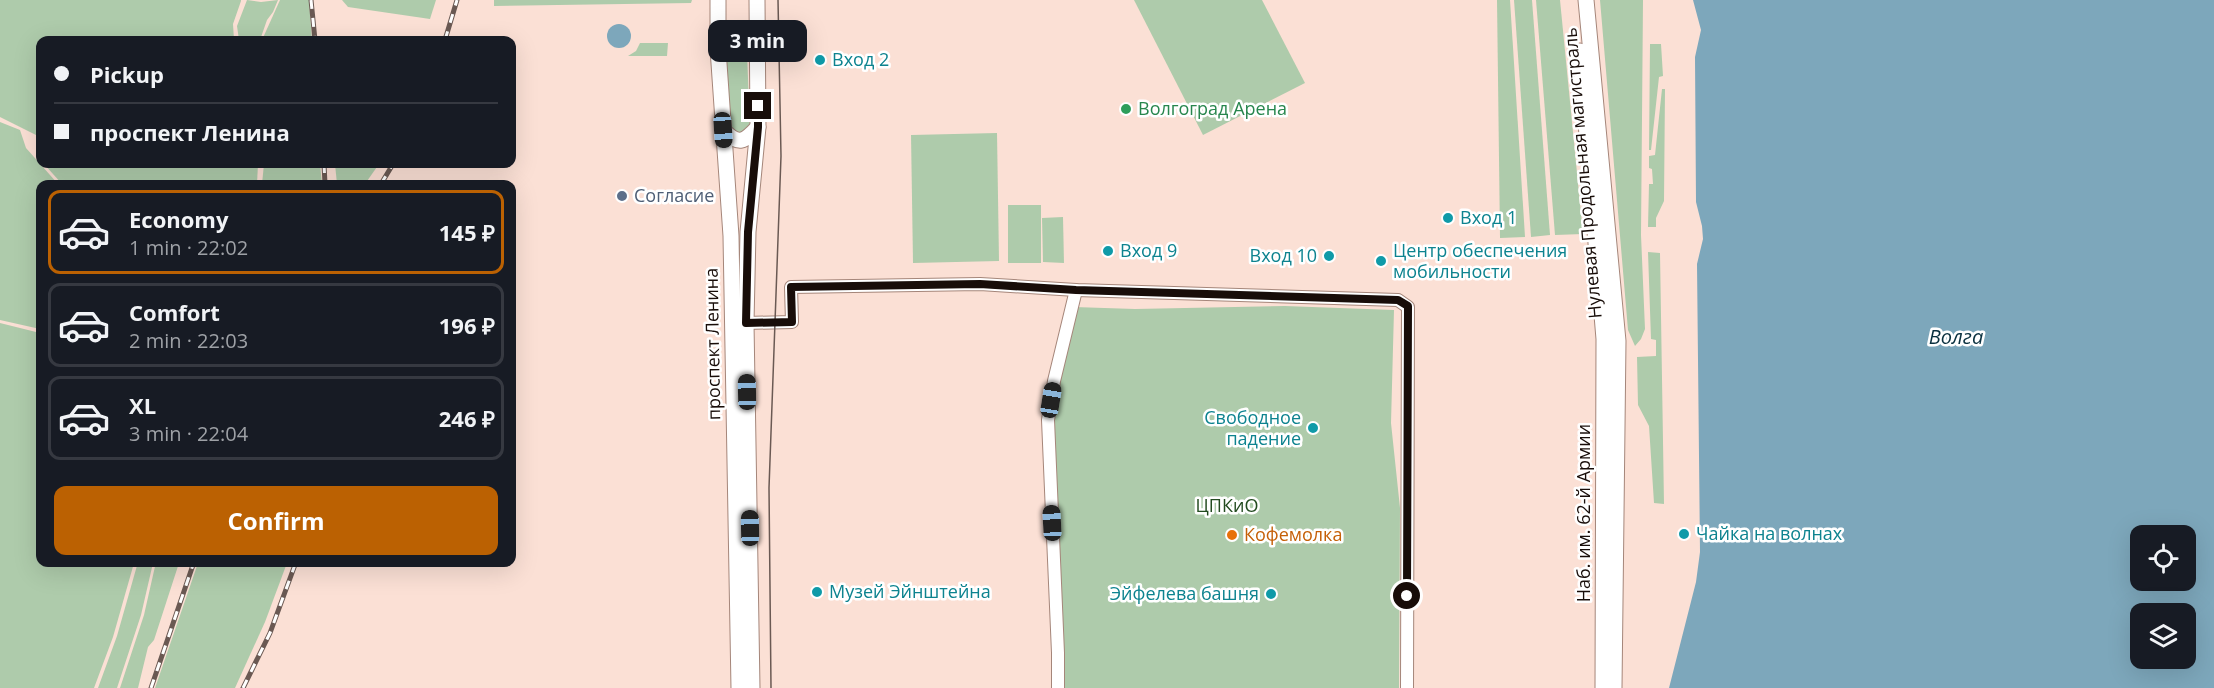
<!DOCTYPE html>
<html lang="en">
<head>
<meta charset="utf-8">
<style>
	:root { --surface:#171b24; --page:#242831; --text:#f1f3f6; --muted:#9ea1a6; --line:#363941; --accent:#bb6102 }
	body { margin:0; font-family:"Open Sans",sans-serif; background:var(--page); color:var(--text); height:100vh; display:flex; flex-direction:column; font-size:22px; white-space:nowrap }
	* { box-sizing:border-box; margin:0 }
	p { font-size:20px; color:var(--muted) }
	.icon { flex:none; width:33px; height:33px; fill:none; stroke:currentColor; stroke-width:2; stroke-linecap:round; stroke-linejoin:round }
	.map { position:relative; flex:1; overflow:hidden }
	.details { position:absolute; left:36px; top:180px; width:480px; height:387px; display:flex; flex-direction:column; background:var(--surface); border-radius:12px; box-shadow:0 6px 24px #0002 }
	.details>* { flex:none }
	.banner { position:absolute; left:36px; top:36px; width:480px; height:132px; border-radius:12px; box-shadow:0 6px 24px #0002; display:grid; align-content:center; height:132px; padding:0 18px; background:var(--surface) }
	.controls { position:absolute; left:2130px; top:525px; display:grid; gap:12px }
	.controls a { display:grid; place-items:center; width:66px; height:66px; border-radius:12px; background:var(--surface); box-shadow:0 6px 24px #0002; font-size:30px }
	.end { position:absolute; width:27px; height:27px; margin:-14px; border:8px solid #180d09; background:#fff; box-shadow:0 0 0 3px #fff }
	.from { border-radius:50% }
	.bubble { position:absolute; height:42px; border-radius:12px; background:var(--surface); box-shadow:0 6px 24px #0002; font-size:20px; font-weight:700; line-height:42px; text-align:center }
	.car { position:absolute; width:18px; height:36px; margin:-18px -9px; border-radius:8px; box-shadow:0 0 4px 2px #0007; background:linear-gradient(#222 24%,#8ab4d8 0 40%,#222 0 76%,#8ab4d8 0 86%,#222 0) }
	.banner b { display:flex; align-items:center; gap:21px; height:57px; font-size:22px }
	.banner b+b { border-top:2px solid var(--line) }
	.banner i { width:15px; height:15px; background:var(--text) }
	ul { padding:10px 0 0; list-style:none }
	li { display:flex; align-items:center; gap:18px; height:84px; margin:0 12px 9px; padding:0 6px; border:3px solid var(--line); border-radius:12px }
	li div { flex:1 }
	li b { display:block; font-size:22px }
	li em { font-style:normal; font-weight:700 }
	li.on { border-color:var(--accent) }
	li>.icon { width:54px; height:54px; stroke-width:1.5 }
	.button { display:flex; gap:12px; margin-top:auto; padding:12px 18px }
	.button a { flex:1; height:69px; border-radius:12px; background:var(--accent); color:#fff; font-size:24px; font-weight:700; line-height:69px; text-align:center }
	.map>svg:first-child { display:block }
	.green { fill:#aecbab }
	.water { fill:#7da7bb; fill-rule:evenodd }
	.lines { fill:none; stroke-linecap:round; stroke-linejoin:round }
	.minor-casing { stroke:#a5867a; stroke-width:14 }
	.major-casing { stroke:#a5867a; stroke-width:17 }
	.minor { stroke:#fff; stroke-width:12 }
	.major { stroke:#fff; stroke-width:15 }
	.tram { stroke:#6a5953; stroke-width:1.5 }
	.rail-casing { stroke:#6a5953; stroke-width:5 }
	.rail { stroke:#fff; stroke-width:3; stroke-dasharray:9; stroke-linecap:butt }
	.route { stroke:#180d09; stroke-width:8 }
	.culture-dot { fill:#0f9aa8; stroke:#fff; stroke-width:2 }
	.leisure-dot { fill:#2e9e5b; stroke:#fff; stroke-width:2 }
	.service-dot { fill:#5c6f8a; stroke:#fff; stroke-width:2 }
	.food-dot { fill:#e8710a; stroke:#fff; stroke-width:2 }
	.labels { text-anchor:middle; stroke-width:5; stroke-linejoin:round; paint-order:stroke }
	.culture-label { font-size:18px; fill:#0d838f; stroke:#fff; text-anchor:start }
	.leisure-label { font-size:18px; fill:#27864d; stroke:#fff; text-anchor:start }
	.street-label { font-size:18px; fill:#180d09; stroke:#fff }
	.service-label { font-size:18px; fill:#4e5e75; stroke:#fff; text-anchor:start }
	.park-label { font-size:18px; fill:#224b1f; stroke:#fff }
	.food-label { font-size:18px; fill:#c56008; stroke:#fff; text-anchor:start }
	.water-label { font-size:20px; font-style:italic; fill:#09303f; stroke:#fff }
</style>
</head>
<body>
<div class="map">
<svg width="2214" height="688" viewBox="0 0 2214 688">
	<rect width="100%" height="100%" fill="#fbe0d5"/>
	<!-- green -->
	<g class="green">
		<polygon points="0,0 241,0 241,1 233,24 234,40 40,40 40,137 0,117"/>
		<polygon points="247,0 261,2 278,0 273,12 267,20 260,40 239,40 237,26"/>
		<polygon points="280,0 309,0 312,40 262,40"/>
		<polygon points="342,0 436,0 430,19 348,7"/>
		<polygon points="494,0 692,0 691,3 494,6"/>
		<polygon points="1134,0 1262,0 1305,83 1203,135"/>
		<polygon points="1497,0 1510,0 1525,237 1500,238"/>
		<polygon points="1514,0 1532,0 1550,235 1531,237"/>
		<polygon points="1536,0 1560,0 1583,234 1555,235"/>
		<polygon points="1600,0 1643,0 1641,235 1645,329 1641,339 1635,346 1628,330"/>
		<polygon points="640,43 668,43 667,56 628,56 636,51"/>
		<polygon points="1650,44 1661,44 1663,76 1659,77 1651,150 1649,150"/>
		<polygon points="726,53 747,53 750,128 745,133 737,133 729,126"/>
		<polygon points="1662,89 1665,89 1664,201 1656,218 1656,227 1648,227 1649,184 1653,184 1652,169 1649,168 1649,156 1655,155"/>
		<polygon points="0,122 20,130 26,148 58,184 40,184 40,329 0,320"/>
		<polygon points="997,133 999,261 913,263 911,135"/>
		<polygon points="44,164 258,164 257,184 62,184"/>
		<polygon points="264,164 320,164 322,184 262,184"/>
		<polygon points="335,164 379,164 365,184 337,184"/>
		<rect x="1008" y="205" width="33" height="58"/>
		<polygon points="1063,217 1064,263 1043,262 1042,218"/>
		<polygon points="1648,252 1660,253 1664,504 1654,503 1649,426 1638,405 1637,357 1656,356 1656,340 1651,339"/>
		<polygon points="1285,306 1394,310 1391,423 1400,508 1399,688 1065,688 1049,425 1074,307 1135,309"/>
		<polygon points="0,323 40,333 40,562 134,563 113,637 94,688 0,688"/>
		<polygon points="138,562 153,563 141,615 117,688 98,688 117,636"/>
		<polygon points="156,562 179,563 154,640 148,647 138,688 120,688 144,615"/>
		<polygon points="198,563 287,563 265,622 235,688 155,688"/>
	</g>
	<!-- water -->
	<g class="water">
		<path d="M1693,0H2214V688H1669L1696,582L1700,552L1697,264L1703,239L1702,226L1696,202L1695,57L1701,30ZM2140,536H2186V580H2140ZM2140,614H2186V658H2140Z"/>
		<circle cx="619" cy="36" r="12"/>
	</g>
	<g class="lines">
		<!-- minor casing -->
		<g class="minor-casing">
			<g id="minor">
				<polyline points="746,323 792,322 791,287 980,284 1076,290 1398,300 1408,307 1407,688"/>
				<polyline points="1058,688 1058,653 1048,420 1054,381 1076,290"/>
			</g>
		</g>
		<!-- major casing -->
		<g class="major-casing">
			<g id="major">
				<polyline points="718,0 718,49 731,236 739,688"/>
				<polyline points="1586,0 1618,341 1614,688"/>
				<polyline points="1580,51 1604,339 1603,688"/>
				<path d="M723,130C739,146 744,142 758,127"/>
				<polyline points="752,688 746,323 748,232 758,127 757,0"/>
			</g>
		</g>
		<!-- minor -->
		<use href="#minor" class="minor"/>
		<!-- major -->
		<use href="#major" class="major"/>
		<!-- tram -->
		<polyline class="tram" points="771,688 769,488 781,156 778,0"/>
		<!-- rail casing -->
		<g class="rail-casing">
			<g id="rail">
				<polyline points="311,0 315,40"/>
				<polyline points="445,40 457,0"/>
				<polyline points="324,164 325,184"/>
				<polyline points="381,184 393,164"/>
				<polyline points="151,688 194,562"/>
				<polyline points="243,688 270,633 296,562"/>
			</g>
		</g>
		<!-- rail -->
		<use href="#rail" class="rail"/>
	</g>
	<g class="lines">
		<!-- route -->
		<polyline class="route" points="758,106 758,127 748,232 746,323 792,322 791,287 980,284 1076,290 1398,300 1408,306 1407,596"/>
	</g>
	<!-- markers -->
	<g class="culture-dot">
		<circle cx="820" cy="60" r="6"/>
		<circle cx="1448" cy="218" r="6"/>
		<circle cx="1108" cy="251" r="6"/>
		<circle cx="1329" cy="256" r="6"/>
		<circle cx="1381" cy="261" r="6"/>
		<circle cx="1313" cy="428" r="6"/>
		<circle cx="1684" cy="534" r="6"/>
		<circle cx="817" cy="592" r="6"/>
		<circle cx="1271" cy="594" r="6"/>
	</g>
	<circle class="leisure-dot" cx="1126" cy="109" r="6"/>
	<circle class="service-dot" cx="622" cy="196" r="6"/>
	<circle class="food-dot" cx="1232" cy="535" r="6"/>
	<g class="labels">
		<!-- culture labels -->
		<g class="culture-label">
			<text x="832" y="66">Вход 2</text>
			<text x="1460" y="224">Вход 1</text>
			<text x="1120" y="257">Вход 9</text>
			<text x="1393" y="257">Центр обеспечения<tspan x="1393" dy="21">мобильности</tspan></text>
			<text x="1317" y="262" text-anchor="end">Вход 10</text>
			<text x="1301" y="424" text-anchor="end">Свободное<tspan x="1301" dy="21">падение</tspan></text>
			<text x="1696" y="540">Чайка на волнах</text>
			<text x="829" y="598">Музей Эйнштейна</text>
			<text x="1259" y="600" text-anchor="end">Эйфелева башня</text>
		</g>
		<!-- leisure labels -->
		<g class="leisure-label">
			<text x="1138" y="115">Волгоград Арена</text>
		</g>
		<!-- street labels -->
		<g class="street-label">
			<text transform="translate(1583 173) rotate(-95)" y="6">Нулевая Продольная магистраль</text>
			<text transform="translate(713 344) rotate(-91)" y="6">проспект Ленина</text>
			<text transform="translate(1584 513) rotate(-90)" y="6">Наб. им. 62-й Армии</text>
		</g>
		<!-- service labels -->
		<g class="service-label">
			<text x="634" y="202">Согласие</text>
		</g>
		<!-- park labels -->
		<g class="park-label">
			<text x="1227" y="512">ЦПКиО</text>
		</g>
		<!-- food labels -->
		<g class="food-label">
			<text x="1244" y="541">Кофемолка</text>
		</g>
		<!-- water labels -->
		<g class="water-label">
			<text x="1956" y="344">Волга</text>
		</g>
	</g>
</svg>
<div class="controls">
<a><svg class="icon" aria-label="locate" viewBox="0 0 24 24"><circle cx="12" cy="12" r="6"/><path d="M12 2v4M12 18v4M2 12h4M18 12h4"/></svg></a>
<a><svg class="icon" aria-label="layers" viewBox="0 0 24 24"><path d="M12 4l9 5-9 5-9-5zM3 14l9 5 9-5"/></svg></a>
</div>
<i class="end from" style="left:1407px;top:596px"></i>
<i class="end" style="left:758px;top:106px"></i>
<div class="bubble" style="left:708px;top:20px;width:99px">3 min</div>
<i class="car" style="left:723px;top:130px;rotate:176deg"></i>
<i class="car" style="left:747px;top:392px;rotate:359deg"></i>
<i class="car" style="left:1051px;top:400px;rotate:9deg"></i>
<i class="car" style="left:1052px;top:523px;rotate:357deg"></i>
<i class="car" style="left:750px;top:528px;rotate:359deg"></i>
<div class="banner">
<b><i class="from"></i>Pickup</b>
<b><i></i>проспект Ленина</b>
</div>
<section class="details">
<ul>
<li class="on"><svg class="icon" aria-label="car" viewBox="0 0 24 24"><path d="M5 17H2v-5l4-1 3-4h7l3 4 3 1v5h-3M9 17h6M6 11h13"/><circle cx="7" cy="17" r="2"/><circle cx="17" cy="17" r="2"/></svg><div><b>Economy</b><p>1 min · 22:02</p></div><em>145 ₽</em></li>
<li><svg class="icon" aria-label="car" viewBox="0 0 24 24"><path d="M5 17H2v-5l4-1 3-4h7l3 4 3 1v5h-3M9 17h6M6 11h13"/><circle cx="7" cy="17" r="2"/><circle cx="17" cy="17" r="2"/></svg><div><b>Comfort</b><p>2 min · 22:03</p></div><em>196 ₽</em></li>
<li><svg class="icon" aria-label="car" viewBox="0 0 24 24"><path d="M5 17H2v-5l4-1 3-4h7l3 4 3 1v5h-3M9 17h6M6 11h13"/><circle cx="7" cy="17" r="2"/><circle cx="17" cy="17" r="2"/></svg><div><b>XL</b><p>3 min · 22:04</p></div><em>246 ₽</em></li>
</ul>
<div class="button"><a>Confirm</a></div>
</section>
</div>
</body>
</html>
